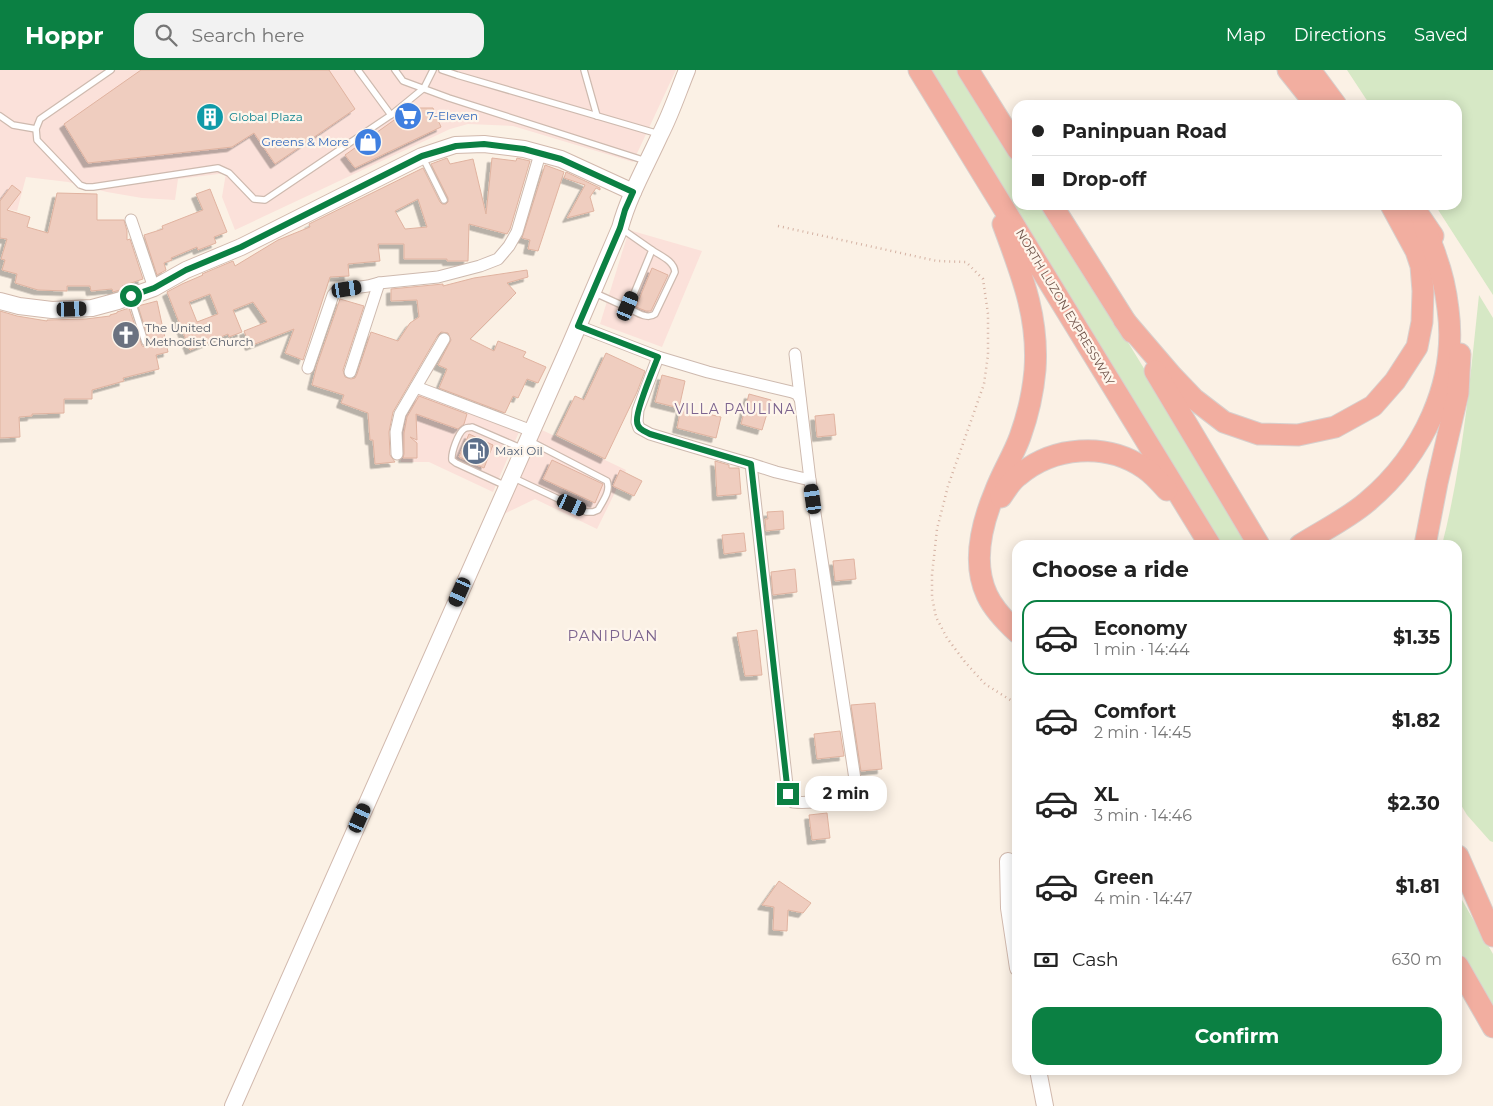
<!DOCTYPE html>
<html lang="en">
<head>
<meta charset="utf-8">
<style>
	:root { --surface:#fff; --page:#f2f2f2; --text:#222; --muted:#767676; --line:#e0e0e0; --accent:#0b8043 }
	body { margin:0; font-family:Montserrat,sans-serif; background:var(--page); color:var(--text); height:100vh; display:flex; flex-direction:column; font-size:19px; white-space:nowrap }
	* { box-sizing:border-box; margin:0 }
	p { font-size:16px; color:var(--muted) }
	.icon { flex:none; width:28px; height:28px; fill:none; stroke:currentColor; stroke-width:2; stroke-linecap:round; stroke-linejoin:round }
	.map { position:relative; flex:1; overflow:hidden }
	.drawer { position:absolute; left:1012px; top:470px; width:450px; height:535px; display:flex; flex-direction:column; background:var(--surface); border-radius:15px; box-shadow:0 2px 12px #0003 }
	.drawer>* { flex:none }
	.hud { position:absolute; left:1012px; top:30px; width:450px; height:110px; border-radius:15px; box-shadow:0 2px 12px #0003; display:grid; align-content:center; height:110px; padding:0 20px; background:var(--surface) }
	.end { position:absolute; width:22px; height:22px; margin:-11px; border:6px solid #0b8043; background:#fff; box-shadow:0 0 0 2px #fff }
	.from { border-radius:50% }
	.bubble { position:absolute; height:35px; border-radius:15px; background:var(--surface); box-shadow:0 2px 12px #0003; font-size:16px; font-weight:700; line-height:35px; text-align:center }
	.car { position:absolute; width:15px; height:30px; margin:-15px -8px; border-radius:6px; box-shadow:0 0 4px 1px #0007; background:linear-gradient(#222 24%,#8ab4d8 0 40%,#222 0 76%,#8ab4d8 0 86%,#222 0) }
	.hud b { display:flex; align-items:center; gap:18px; height:48px; font-size:19px }
	.hud b+b { border-top:1px solid var(--line) }
	.hud i { width:12px; height:12px; background:var(--text) }
	ul { padding:0; list-style:none }
	li { display:flex; align-items:center; gap:15px; height:75px; margin:0 10px 8px; padding:0 10px; border:2px solid transparent; border-radius:15px }
	li div { flex:1 }
	li b { display:block; font-size:19px }
	li em { font-style:normal; font-weight:700 }
	li.active { border-color:var(--accent) }
	li>.icon { width:45px; height:45px; stroke-width:1.5 }
	h2 { padding:0 20px; font-size:22px; line-height:60px }
	.pay { display:flex; align-items:center; gap:12px; height:55px; padding:0 20px; font-size:19px }
	.pay p { margin-inline-start:auto }
	.action { display:flex; gap:10px; margin-top:auto; padding:10px 20px }
	.action a { flex:1; height:58px; border-radius:15px; background:var(--accent); color:#fff; font-size:20px; font-weight:700; line-height:58px; text-align:center }
	header { display:flex; align-items:center; gap:30px; box-sizing:border-box; height:70px; padding:0 25px; background:var(--accent); color:#fff }
	header strong { font-size:24px }
	nav { display:flex; gap:28px; margin-inline-start:auto; font-size:18px }
	.search { width:350px; height:45px; background:var(--page); display:flex; align-items:center; gap:12px; box-sizing:border-box; padding:0 18px; border-radius:15px; color:var(--muted); font-size:19px }
	.map>svg:first-child { display:block }
	.commercial { fill:#fbe1da }
	.green { fill:#d6e8c5 }
	.building { fill:#efcdbf; stroke:#e0b3a0; fill-rule:evenodd; filter:url(#shadow) }
	.lines { fill:none; stroke-linecap:round; stroke-linejoin:round }
	.lane-casing { stroke:#cebaaf; stroke-width:8 }
	.street-casing { stroke:#cebaaf; stroke-width:13 }
	.secondary-casing { stroke:#d1b9ad; stroke-width:18 }
	.highway-casing { stroke:#d8d0cd; stroke-width:23 }
	.path { stroke:#d4b1a2; stroke-width:2.5; stroke-dasharray:1 4; stroke-linecap:butt }
	.lane { stroke:#fff; stroke-width:5.5 }
	.street { stroke:#fff; stroke-width:11 }
	.secondary { stroke:#fff; stroke-width:16 }
	.highway { stroke:#f2aea0; stroke-width:21 }
	.route { stroke:#0b8043; stroke-width:6 }
	.labels { text-anchor:middle; stroke-width:4.5; stroke-linejoin:round; paint-order:stroke }
	.shop-label { font-size:12px; fill:#366cbe; stroke:#fef5eb; text-anchor:start }
	.culture-label { font-size:12px; fill:#0d838f; stroke:#fef5eb; text-anchor:start }
	.street-label { font-size:12px; fill:#72564c; stroke:#fef5eb }
	.worship-label { font-size:12px; fill:#5b616d; stroke:#fef5eb; text-anchor:start }
	.service-label { font-size:12px; fill:#4e5e75; stroke:#fef5eb; text-anchor:start }
	.neighbourhood-label { font-size:14px; letter-spacing:1px; fill:#7c648f; stroke:#fef5eb }
	.quarter-label { font-size:15px; letter-spacing:1px; fill:#7c648f; stroke:#fef5eb }
</style>
</head>
<body>
<header>
<strong>Hoppr</strong>
<div class="search"><svg class="icon" aria-label="search" viewBox="0 0 24 24"><circle cx="10" cy="10" r="6"/><path d="M15 15l6 6"/></svg>Search here</div>
<nav><a>Map</a><a>Directions</a><a>Saved</a></nav>
</header>
<div class="map">
<svg width="1493" height="1036" viewBox="0 0 1493 1036">
	<defs>
		<filter id="shadow"><feDropShadow dx="-4.5" dy="4.5" stdDeviation="0" flood-color="#0004"/></filter>
	</defs>
	<rect width="100%" height="100%" fill="#fbf1e5"/>
	<!-- commercial -->
	<g class="commercial">
		<polygon points="0,0 676,0 633,92 513,56 468,54 450,59 235,160 222,127 226,103 178,109 175,130 142,128 107,122 68,112 26,107 17,141 0,138"/>
		<polygon points="629,160 702,181 662,277 600,254"/>
		<polygon points="416,322 519,362 493,422 429,392 401,392 398,358"/>
		<polygon points="542,360 626,400 597,459 535,429 502,445"/>
	</g>
	<!-- green -->
	<g class="green">
		<polygon points="927,0 961,0 1017,91 1018,135 1044,135 1252,475 1219,475"/>
		<polygon points="1347,0 1493,0 1493,225 1435,135 1458,135 1458,35 1370,35"/>
		<path d="M1479,225L1493,248V772L1490,771L1467,745L1458,730V475H1442C1463,393 1470,309 1479,225Z"/>
		<polygon points="1458,823 1493,884 1493,939 1458,878"/>
	</g>
	<!-- building -->
	<g class="building">
		<polygon points="141,0 329,0 355,39 275,94 254,63 232,77 88,93 64,54"/>
		<polygon points="411,38 433,38 441,57 355,98 345,85"/>
		<path d="M447,88L450,94L473,89L486,144L492,88L516,91L517,88L530,91L510,159L507,164L469,154L468,191H447V189H404V174H378L380,191L348,194L349,206L330,207L303,290L285,283L294,259L250,276L244,261L267,252L253,232L233,240L242,262L229,267L228,264L190,280L167,222L182,214L203,205L202,204L233,191L235,196L278,170L310,157L309,154L423,98L440,132L442,134H446L448,132V128L431,94ZM418,129L427,157L405,159L395,141ZM210,224L218,244L197,252L189,232Z"/>
		<polygon points="545,95 564,102 538,181 528,179 530,170 522,168"/>
		<polygon points="566,102 600,118 600,120 596,118 590,127 594,141 567,148 585,115 564,108"/>
		<polygon points="12,115 21,122 7,140 30,147 27,157 48,163 57,123 97,124 97,150 124,150 127,161 127,170 130,169 143,209 122,216 123,219 113,222 112,219 91,221 90,216 67,216 67,221 38,220 15,213 17,204 2,200 5,190 1,189 7,169 0,168 0,131"/>
		<polygon points="210,119 227,162 214,167 216,173 198,180 197,177 171,188 172,190 164,193 166,200 157,205 144,165 163,159 162,156 203,140 196,124"/>
		<polygon points="652,198 668,205 651,241 646,241 636,237"/>
		<polygon points="527,200 528,207 507,213 516,223 470,269 494,281 498,271 526,282 523,287 546,297 538,313 527,309 518,328 513,326 505,343 439,318 447,299 438,295 451,270 448,263 441,262 438,265 393,342 389,362 390,385 395,392 375,394 373,370 370,370 368,343 341,333 344,325 312,315 317,295 340,229 364,236 343,300 345,307 351,309 355,308 357,304 371,262 398,271 410,253 419,247 417,230 391,231 391,219 443,214 443,216 474,208"/>
		<polygon points="157,231 168,282 156,285 159,299 123,308 124,311 92,320 92,329 64,329 64,343 32,344 32,346 19,347 20,367 0,368 0,241 17,246 47,251 47,250 86,249 110,246 110,245 117,243 117,242 129,238 141,273 142,276 146,277 149,275 149,271 138,236"/>
		<polygon points="606,283 645,301 637,322 605,389 556,365 575,326 584,330"/>
		<polygon points="662,305 685,311 679,338 655,332"/>
		<polygon points="749,324 771,330 762,360 741,354"/>
		<polygon points="419,326 467,344 464,354 458,359 416,344 417,370 410,367 417,373 417,388 403,388 404,384 404,363 407,347"/>
		<polygon points="681,338 721,347 716,368 677,358"/>
		<polygon points="834,344 836,365 817,367 815,346"/>
		<polygon points="469,364 493,375 484,398 459,387"/>
		<polygon points="552,390 603,414 595,433 543,409"/>
		<polygon points="715,391 729,395 729,398 739,398 741,424 717,426"/>
		<polygon points="620,400 642,411 634,426 613,416"/>
		<polygon points="783,441 784,459 766,461 765,449 768,449 767,442"/>
		<polygon points="744,463 746,481 724,484 722,465"/>
		<polygon points="854,489 856,509 835,511 833,491"/>
		<polygon points="795,499 797,522 773,525 771,502"/>
		<polygon points="757,560 762,605 745,606 737,563"/>
		<polygon points="875,633 882,699 861,701 851,635"/>
		<polygon points="840,661 844,686 817,689 814,664"/>
		<polygon points="827,743 830,768 812,770 809,745"/>
		<polygon points="779,811 811,833 803,843 788,840 787,861 773,860 774,837 762,835"/>
	</g>
	<g class="lines">
		<!-- lane casing -->
		<g class="lane-casing">
			<g id="lane">
				<polyline points="111,0 40,49 36,59 37,70 80,115 86,117 93,117 218,98 229,103 254,129 265,130 391,45 424,18 433,0"/>
				<polyline points="358,0 391,45"/>
				<polyline points="395,0 403,11 449,28 646,91"/>
				<polyline points="442,0 457,5 659,64"/>
				<polyline points="584,0 597,46"/>
				<polyline points="0,46 13,55 36,59"/>
				<polyline points="423,88 444,130"/>
				<polyline points="595,223 628,238 652,180 622,159"/>
				<polyline points="131,228 145,272"/>
				<path d="M628,238C636,242 647,250 655,244L675,202C674,191 661,186 652,180"/>
				<path d="M514,408L586,442H593L598,440C603,431 611,421 607,411L530,371"/>
				<path d="M506,416L456,393L452,390C451,383 458,363 464,359C467,357 469,358 472,357L523,379"/>
			</g>
		</g>
		<!-- street casing -->
		<g class="street-casing">
			<g id="street">
				<polyline points="131,150 154,218"/>
				<polyline points="578,256 658,287 708,302 792,322 797,324 800,329"/>
				<polyline points="658,287 638,340 637,352 639,358 650,364 683,374 751,394 776,402 810,410"/>
				<polyline points="308,298 333,225 338,220 368,216 379,213 438,207 480,196 498,189 509,176 517,162 540,84"/>
				<polyline points="350,302 379,213"/>
				<polyline points="416,317 532,361"/>
				<polyline points="397,384 396,362 400,344 444,269"/>
				<path d="M751,394L788,724L793,732C812,734 834,729 852,723L856,716L810,410L795,284"/>
			</g>
		</g>
		<!-- secondary casing -->
		<g class="secondary-casing">
			<g id="secondary">
				<polyline points="0,231 19,236 52,240 92,238 118,231 154,218 186,200 241,177 422,86 455,75 484,74 524,79 561,89 633,122"/>
				<polyline points="1008,791 1009,838 1018,898"/>
				<polyline points="1038,1000 1045,1036"/>
				<path d="M233,1036L570,275L620,158C629,125 646,96 660,65C671,44 678,22 687,0"/>
			</g>
		</g>
		<!-- highway casing -->
		<g class="highway-casing">
			<g id="highway">
				<polyline points="919,0 1210,475"/>
				<polyline points="968,0 1018,80"/>
				<polyline points="1288,0 1316,35"/>
				<polyline points="1310,0 1336,35"/>
				<polyline points="1052,135 1132,262"/>
				<polyline points="1412,135 1433,166"/>
				<path d="M1003,154C1021,203 1039,246 1035,300C1033,323 1028,345 1020,367C1013,386 1002,403 995,422C982,453 972,493 987,525C994,540 1006,552 1018,563"/>
				<polyline points="1124,250 1172,306 1194,329 1224,352 1259,364 1298,365 1335,357 1373,336 1395,311 1417,277 1422,252 1423,221 1421,196 1416,181 1391,135"/>
				<polyline points="1155,301 1259,475"/>
				<path d="M1001,427C1006,420 1011,411 1018,406C1053,376 1106,372 1144,398C1153,404 1160,412 1167,420"/>
				<path d="M1300,475C1322,461 1347,449 1367,432C1423,385 1458,312 1448,239C1446,222 1442,203 1436,187C1433,176 1427,166 1424,155"/>
				<polyline points="1425,475 1437,413 1458,323 1460,284"/>
				<polyline points="1458,786 1493,866"/>
				<polyline points="1458,896 1493,957"/>
			</g>
		</g>
		<!-- path -->
		<polyline class="path" points="778,156 937,191 966,192 983,209 988,244 988,285 984,314 948,416 937,459 932,505 932,527 936,547 947,568 965,592 985,614 1012,631 1018,633"/>
		<!-- lane -->
		<use href="#lane" class="lane"/>
		<!-- street -->
		<use href="#street" class="street"/>
		<!-- secondary -->
		<use href="#secondary" class="secondary"/>
		<!-- highway -->
		<use href="#highway" class="highway"/>
	</g>
	<g class="lines">
		<!-- route -->
		<path class="route" d="M131,226L154,218L186,200L241,177L422,86L456,76L484,74L524,79L561,89L633,122L625,140L620,158L578,256L658,287C653,300 636,339 637,351C637,359 644,361 650,364L751,394L788,724"/>
	</g>
	<!-- icons -->
	<defs>
		<g id="supermarket-disc" transform="scale(1.4375)"><circle r="9.5" fill="#3f7fe0" stroke="#fef5eb"/><path d="M-6-5.5h2.5l.6 2H6L4.5 2H-2.5L-4.4-4H-6ZM-1.5 3.2a1.3 1.3 0 1 0 .1 0ZM3 3.2a1.3 1.3 0 1 0 .1 0Z" fill="#fff"/></g>
		<g id="building-disc" transform="scale(1.4375)"><circle r="9.5" fill="#0f9aa8" stroke="#fef5eb"/><path d="M-4-6H4V6H1V3H-1V6H-4ZM-2.5-4.3h1.7v1.8h-1.7ZM.8-4.3h1.7v1.8H.8ZM-2.5-1h1.7V.8h-1.7ZM.8-1h1.7V.8H.8Z" fill="#fff"/></g>
		<g id="shop-disc" transform="scale(1.4375)"><circle r="9.5" fill="#3f7fe0" stroke="#fef5eb"/><path d="M-5-2.5h2.3a2.7 3.5 0 0 1 5.4 0H5L5.5 6h-11ZM-1.5-2.5h3a1.5 2.3 0 0 0-3 0Z" fill="#fff"/></g>
		<g id="church-disc" transform="scale(1.4375)"><circle r="9.5" fill="#6b7280" stroke="#fef5eb"/><path d="M-1.2-6h2.4v3.5h3.3v2.4h-3.3V6h-2.4V-.1h-3.3v-2.4h3.3Z" fill="#fff"/></g>
		<g id="fuel-disc" transform="scale(1.4375)"><circle r="9.5" fill="#5c6f8a" stroke="#fef5eb"/><path d="M-5.5-6h7V0h2V4h1.3V-2.5L3-4.5l.8-.8L6-3V5H2.5V1h-1V6h-7ZM-4.2-4.7v3.2H.2V-4.7Z" fill="#fff"/></g>
	</defs>
	<g fill-rule="evenodd">
		<use href="#supermarket-disc" x="408" y="46"/>
		<use href="#building-disc" x="210" y="47"/>
		<use href="#shop-disc" x="368" y="72"/>
		<use href="#church-disc" x="126" y="265"/>
		<use href="#fuel-disc" x="476" y="381"/>
	</g>
	<g class="labels">
		<!-- shop labels -->
		<g class="shop-label">
			<text x="427" y="50">7-Eleven</text>
			<text x="349" y="76" text-anchor="end">Greens &amp; More</text>
		</g>
		<!-- culture labels -->
		<g class="culture-label">
			<text x="229" y="51">Global Plaza</text>
		</g>
		<!-- street labels -->
		<g class="street-label">
			<text transform="translate(1065 237) rotate(59)" y="4">NORTH LUZON EXPRESSWAY</text>
		</g>
		<!-- worship labels -->
		<g class="worship-label">
			<text x="145" y="262">The United<tspan x="145" dy="14">Methodist Church</tspan></text>
		</g>
		<!-- service labels -->
		<g class="service-label">
			<text x="495" y="385">Maxi Oil</text>
		</g>
		<!-- neighbourhood labels -->
		<g class="neighbourhood-label">
			<text x="735" y="344">VILLA PAULINA</text>
		</g>
		<!-- quarter labels -->
		<g class="quarter-label">
			<text x="613" y="571">PANIPUAN</text>
		</g>
	</g>
</svg>
<i class="end from" style="left:131px;top:226px"></i>
<i class="end" style="left:788px;top:724px"></i>
<div class="bubble" style="left:805px;top:706px;width:82px">2 min</div>
<i class="car" style="left:347px;top:219px;rotate:81deg"></i>
<i class="car" style="left:628px;top:236px;rotate:23deg"></i>
<i class="car" style="left:72px;top:239px;rotate:88deg"></i>
<i class="car" style="left:813px;top:429px;rotate:352deg"></i>
<i class="car" style="left:572px;top:435px;rotate:115deg"></i>
<i class="car" style="left:460px;top:522px;rotate:204deg"></i>
<i class="car" style="left:360px;top:748px;rotate:24deg"></i>
<div class="hud">
<b><i class="from"></i>Paninpuan Road</b>
<b><i></i>Drop-off</b>
</div>
<section class="drawer">
<h2>Choose a ride</h2>
<ul>
<li class="active"><svg class="icon" aria-label="car" viewBox="0 0 24 24"><path d="M5 17H2v-5l4-1 3-4h7l3 4 3 1v5h-3M9 17h6M6 11h13"/><circle cx="7" cy="17" r="2"/><circle cx="17" cy="17" r="2"/></svg><div><b>Economy</b><p>1 min · 14:44</p></div><em>$1.35</em></li>
<li><svg class="icon" aria-label="car" viewBox="0 0 24 24"><path d="M5 17H2v-5l4-1 3-4h7l3 4 3 1v5h-3M9 17h6M6 11h13"/><circle cx="7" cy="17" r="2"/><circle cx="17" cy="17" r="2"/></svg><div><b>Comfort</b><p>2 min · 14:45</p></div><em>$1.82</em></li>
<li><svg class="icon" aria-label="car" viewBox="0 0 24 24"><path d="M5 17H2v-5l4-1 3-4h7l3 4 3 1v5h-3M9 17h6M6 11h13"/><circle cx="7" cy="17" r="2"/><circle cx="17" cy="17" r="2"/></svg><div><b>XL</b><p>3 min · 14:46</p></div><em>$2.30</em></li>
<li><svg class="icon" aria-label="car" viewBox="0 0 24 24"><path d="M5 17H2v-5l4-1 3-4h7l3 4 3 1v5h-3M9 17h6M6 11h13"/><circle cx="7" cy="17" r="2"/><circle cx="17" cy="17" r="2"/></svg><div><b>Green</b><p>4 min · 14:47</p></div><em>$1.81</em></li>
</ul>
<div class="pay"><svg class="icon" aria-label="cash" viewBox="0 0 24 24"><path d="M3 7h18v10H3z"/><circle cx="12" cy="12" r="2"/></svg>Cash<p>630 m</p></div>
<div class="action"><a>Confirm</a></div>
</section>
</div>
</body>
</html>
